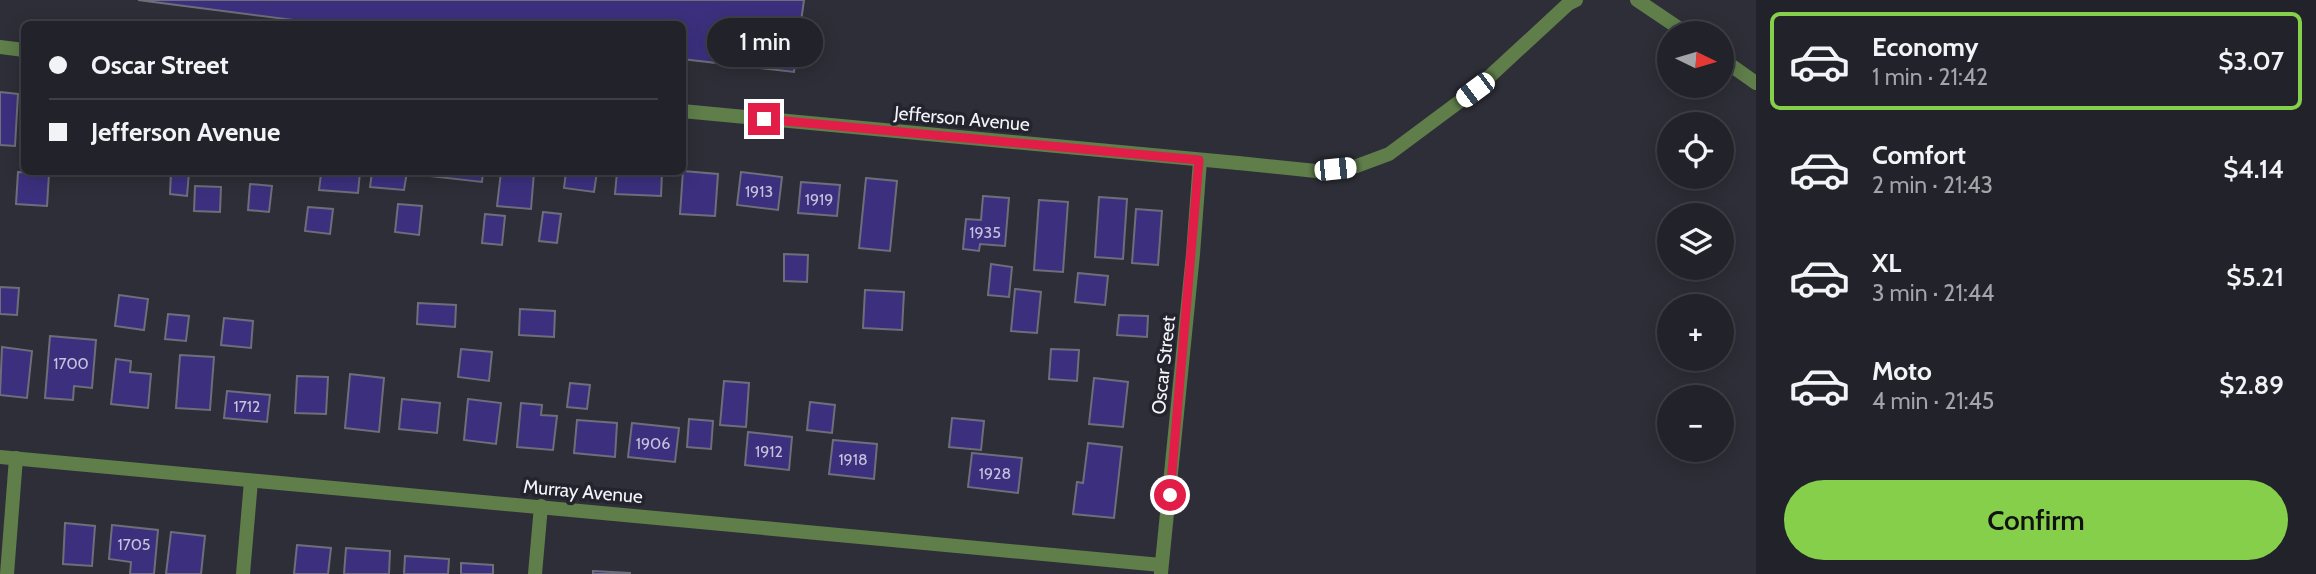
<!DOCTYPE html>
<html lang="en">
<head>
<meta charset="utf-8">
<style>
	:root { --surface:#22222a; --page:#2a2a32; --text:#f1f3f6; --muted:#a2a4a8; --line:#3f3f47; --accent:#86cf4b }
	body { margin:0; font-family:Cabin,sans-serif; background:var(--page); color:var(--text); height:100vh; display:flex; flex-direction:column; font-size:26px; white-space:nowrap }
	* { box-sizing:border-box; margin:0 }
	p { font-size:23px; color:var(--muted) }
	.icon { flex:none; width:38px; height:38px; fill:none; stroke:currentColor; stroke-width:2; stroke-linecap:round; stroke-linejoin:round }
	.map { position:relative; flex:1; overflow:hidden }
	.side { display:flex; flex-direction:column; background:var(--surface); width:560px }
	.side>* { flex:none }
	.top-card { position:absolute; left:21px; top:21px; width:665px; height:154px; border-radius:10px; box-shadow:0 4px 18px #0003,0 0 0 2px var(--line); display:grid; align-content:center; height:154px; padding:0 28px; background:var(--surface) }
	.needle { width:46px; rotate:95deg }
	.controls { position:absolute; left:1657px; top:21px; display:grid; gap:14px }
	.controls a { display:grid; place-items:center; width:77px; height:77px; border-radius:50%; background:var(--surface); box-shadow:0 4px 18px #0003,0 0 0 2px var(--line); font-size:35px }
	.end { position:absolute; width:32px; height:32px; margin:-16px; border:9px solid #e11d48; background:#fff; box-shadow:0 0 0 4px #fff }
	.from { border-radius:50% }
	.bubble { position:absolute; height:49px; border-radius:24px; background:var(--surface); box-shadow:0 4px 18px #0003,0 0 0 2px var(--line); font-size:23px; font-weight:600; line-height:49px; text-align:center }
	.car { position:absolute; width:21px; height:42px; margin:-21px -10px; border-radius:9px; box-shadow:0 0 5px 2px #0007; background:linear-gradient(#fff 24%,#345 0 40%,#fff 0 76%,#345 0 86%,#fff 0) }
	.top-card b { display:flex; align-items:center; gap:24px; height:66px; font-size:26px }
	.top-card b+b { border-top:2px solid var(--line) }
	.top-card i { width:18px; height:18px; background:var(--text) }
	ul { padding:12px 0 0; list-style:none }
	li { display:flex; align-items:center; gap:21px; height:98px; margin:0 14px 10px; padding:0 14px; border:4px solid transparent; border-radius:10px }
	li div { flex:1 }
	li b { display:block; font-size:26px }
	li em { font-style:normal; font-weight:600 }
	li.on { border-color:var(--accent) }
	li>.icon { width:63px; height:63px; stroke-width:1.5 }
	.primary-button { display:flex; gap:14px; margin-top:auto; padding:14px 28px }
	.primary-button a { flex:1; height:80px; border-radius:42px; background:var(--accent); color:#111; font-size:28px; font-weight:600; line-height:80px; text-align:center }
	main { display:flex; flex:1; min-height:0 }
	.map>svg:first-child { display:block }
	.building { fill:#3c307e; stroke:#6d6e7a; stroke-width:2 }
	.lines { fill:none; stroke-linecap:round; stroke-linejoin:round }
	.service { stroke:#5f7e4a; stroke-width:14 }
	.minor { stroke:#5f7e4a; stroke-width:14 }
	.route { stroke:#e11d48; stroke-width:9 }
	.labels { text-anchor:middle; stroke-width:7; stroke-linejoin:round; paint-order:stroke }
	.number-label { font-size:16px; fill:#c5c2db }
	.street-label { font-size:19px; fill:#f3f3fa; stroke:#24242e }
</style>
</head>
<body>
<main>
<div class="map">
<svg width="1756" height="574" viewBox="0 0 1756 574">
	<rect width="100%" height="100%" fill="#2e2e38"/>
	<!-- building -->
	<g class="building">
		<polygon points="138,0 804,0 794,72 682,59 682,24 325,24"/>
		<polygon points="0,92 18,94 15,146 0,145"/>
		<polygon points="683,171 718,174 715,216 680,214"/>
		<polygon points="18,172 49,174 47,206 16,204"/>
		<polygon points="171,172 189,172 187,196 170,194"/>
		<polygon points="331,172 360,172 358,193 319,190 321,174 330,175"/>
		<polygon points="372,172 407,172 404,190 370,187"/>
		<polygon points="430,172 483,172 482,182 429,176"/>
		<polygon points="501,172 534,172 531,209 497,206"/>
		<polygon points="566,172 597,172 594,192 564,188"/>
		<polygon points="617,172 662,172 661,196 615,194"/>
		<polygon points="741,172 782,177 778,210 737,205"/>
		<polygon points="866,178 897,181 890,251 859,248"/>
		<polygon points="801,182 840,185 837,216 798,213"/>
		<polygon points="250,184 272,186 269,212 248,210"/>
		<polygon points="195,186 221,187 220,212 194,211"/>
		<polygon points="983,196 1009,198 1005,246 980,244 979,251 963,249 966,219 981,220"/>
		<polygon points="1099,197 1127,199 1123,259 1095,257"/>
		<polygon points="1039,200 1068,202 1063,272 1034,270"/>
		<polygon points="398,204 422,206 419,235 395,232"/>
		<polygon points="308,207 333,209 330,234 305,231"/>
		<polygon points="1136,209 1162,211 1158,265 1132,263"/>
		<polygon points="543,212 561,214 557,243 539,241"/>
		<polygon points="485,214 505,216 502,245 482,243"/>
		<polygon points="784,254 808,255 807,282 784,281"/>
		<polygon points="991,264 1012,267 1009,297 988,295"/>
		<polygon points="1078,273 1108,276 1105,305 1075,302"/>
		<polygon points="0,287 19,288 17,315 0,314"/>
		<polygon points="1015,289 1041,292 1037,333 1011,331"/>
		<polygon points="865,290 904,292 902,330 863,328"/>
		<polygon points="119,295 148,299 144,330 115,326"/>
		<polygon points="418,303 456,305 455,327 417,324"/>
		<polygon points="520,309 555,311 554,337 519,335"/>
		<polygon points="168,314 189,316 186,341 165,339"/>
		<polygon points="1119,315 1148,316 1147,337 1117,335"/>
		<polygon points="224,318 253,321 251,348 221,345"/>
		<polygon points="50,336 96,340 92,388 74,386 73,400 45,398"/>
		<polygon points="2,347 32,351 27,398 0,395"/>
		<polygon points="461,349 492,352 489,381 458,377"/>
		<polygon points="1051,349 1079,350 1077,381 1049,379"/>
		<polygon points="180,355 214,357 210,410 176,408"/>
		<polygon points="116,359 131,361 130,372 151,374 148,408 111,404"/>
		<polygon points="350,374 384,378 379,432 345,428"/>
		<polygon points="297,376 328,377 326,414 295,413"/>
		<polygon points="1094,378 1128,382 1123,427 1089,424"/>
		<polygon points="724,381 749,383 746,427 720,425"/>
		<polygon points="570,383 590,385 587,409 567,407"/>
		<polygon points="227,391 270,395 267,422 224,418"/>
		<polygon points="402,399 440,403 437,433 399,429"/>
		<polygon points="468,399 501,403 496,444 464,440"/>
		<polygon points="810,402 835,405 832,433 807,430"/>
		<polygon points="521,403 542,405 541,415 557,416 553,450 517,447"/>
		<polygon points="952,418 984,421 981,450 949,447"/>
		<polygon points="689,419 713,421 711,449 687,447"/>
		<polygon points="577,420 617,423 615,457 574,453"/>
		<polygon points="632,423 679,428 675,462 628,457"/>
		<polygon points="748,432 792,437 789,470 745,465"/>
		<polygon points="833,440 877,444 874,479 829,474"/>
		<polygon points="1088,443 1122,447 1114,518 1073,514 1077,482 1083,483"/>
		<polygon points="972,453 1022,458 1018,493 968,487"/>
		<polygon points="65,523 95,526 92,566 63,564"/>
		<polygon points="112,525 158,530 154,574 130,574 131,562 109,559"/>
		<polygon points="171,532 205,536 201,574 166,574"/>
		<polygon points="297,545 331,548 328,574 294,574"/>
		<polygon points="346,548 390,551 389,574 344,574"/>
		<polygon points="405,556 449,559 448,574 404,574"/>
		<polygon points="461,563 493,565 493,574 461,574"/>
		<polygon points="593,571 630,573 630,574 593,574"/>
	</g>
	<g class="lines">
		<!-- service -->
		<g class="service">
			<polyline points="1637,0 1686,33"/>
			<polyline points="1722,59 1756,83"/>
			<polyline points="1238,163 1316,171 1354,167 1389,154 1475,90 1568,4 1576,0"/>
		</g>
		<!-- minor -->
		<g class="minor">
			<polyline points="0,47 24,50"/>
			<polyline points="682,111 1238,163"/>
			<polyline points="0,457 1161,565"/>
			<polyline points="1161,573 1193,254 1200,160"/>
			<polyline points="7,574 16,458"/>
			<polyline points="243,574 251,481"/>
			<polyline points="535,574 541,506"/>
		</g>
	</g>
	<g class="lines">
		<!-- route -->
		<polyline class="route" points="764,119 1199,160 1170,495"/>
	</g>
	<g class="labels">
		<!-- number labels -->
		<g class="number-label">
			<text x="759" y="197">1913</text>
			<text x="819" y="205">1919</text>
			<text x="985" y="238">1935</text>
			<text x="71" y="369">1700</text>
			<text x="247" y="412">1712</text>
			<text x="653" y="449">1906</text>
			<text x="769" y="457">1912</text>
			<text x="853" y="465">1918</text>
			<text x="995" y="479">1928</text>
			<text x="134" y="550">1705</text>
		</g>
		<!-- street labels -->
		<g class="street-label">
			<text transform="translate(962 118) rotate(5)" y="7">Jefferson Avenue</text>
			<text transform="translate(1163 365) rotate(-84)" y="7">Oscar Street</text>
			<text transform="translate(583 491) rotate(5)" y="7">Murray Avenue</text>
		</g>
	</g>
</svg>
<div class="controls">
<a><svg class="needle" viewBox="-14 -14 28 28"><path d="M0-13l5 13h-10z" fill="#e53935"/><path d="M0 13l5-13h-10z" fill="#a2a4a8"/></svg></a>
<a><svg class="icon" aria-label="locate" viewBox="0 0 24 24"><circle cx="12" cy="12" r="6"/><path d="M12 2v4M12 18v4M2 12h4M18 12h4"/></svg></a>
<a><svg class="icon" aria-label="layers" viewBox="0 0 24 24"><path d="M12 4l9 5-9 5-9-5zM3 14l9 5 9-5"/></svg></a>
<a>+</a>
<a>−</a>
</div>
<i class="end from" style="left:1170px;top:495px"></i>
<i class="end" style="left:764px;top:119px"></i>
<div class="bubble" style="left:707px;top:18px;width:116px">1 min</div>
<i class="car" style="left:1475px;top:90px;rotate:233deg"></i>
<i class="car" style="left:1335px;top:169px;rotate:84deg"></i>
<div class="top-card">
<b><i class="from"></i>Oscar Street</b>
<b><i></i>Jefferson Avenue</b>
</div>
</div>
<section class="side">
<ul>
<li class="on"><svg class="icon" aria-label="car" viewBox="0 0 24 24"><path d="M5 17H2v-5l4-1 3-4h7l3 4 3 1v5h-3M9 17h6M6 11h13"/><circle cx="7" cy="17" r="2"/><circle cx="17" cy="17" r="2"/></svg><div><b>Economy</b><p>1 min · 21:42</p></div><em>$3.07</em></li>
<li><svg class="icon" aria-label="car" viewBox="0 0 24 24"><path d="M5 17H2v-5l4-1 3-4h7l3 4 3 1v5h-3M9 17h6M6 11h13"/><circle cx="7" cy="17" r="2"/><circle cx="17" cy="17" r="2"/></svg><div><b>Comfort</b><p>2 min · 21:43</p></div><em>$4.14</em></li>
<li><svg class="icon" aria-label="car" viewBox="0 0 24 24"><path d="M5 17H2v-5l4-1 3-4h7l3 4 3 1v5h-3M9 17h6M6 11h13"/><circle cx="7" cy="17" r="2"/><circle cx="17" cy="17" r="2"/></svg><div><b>XL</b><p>3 min · 21:44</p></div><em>$5.21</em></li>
<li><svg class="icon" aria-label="car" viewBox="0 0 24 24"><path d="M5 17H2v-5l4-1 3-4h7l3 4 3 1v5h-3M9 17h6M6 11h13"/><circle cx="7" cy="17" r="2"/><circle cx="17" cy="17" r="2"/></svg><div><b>Moto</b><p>4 min · 21:45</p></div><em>$2.89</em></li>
</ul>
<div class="primary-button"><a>Confirm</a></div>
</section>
</main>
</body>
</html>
